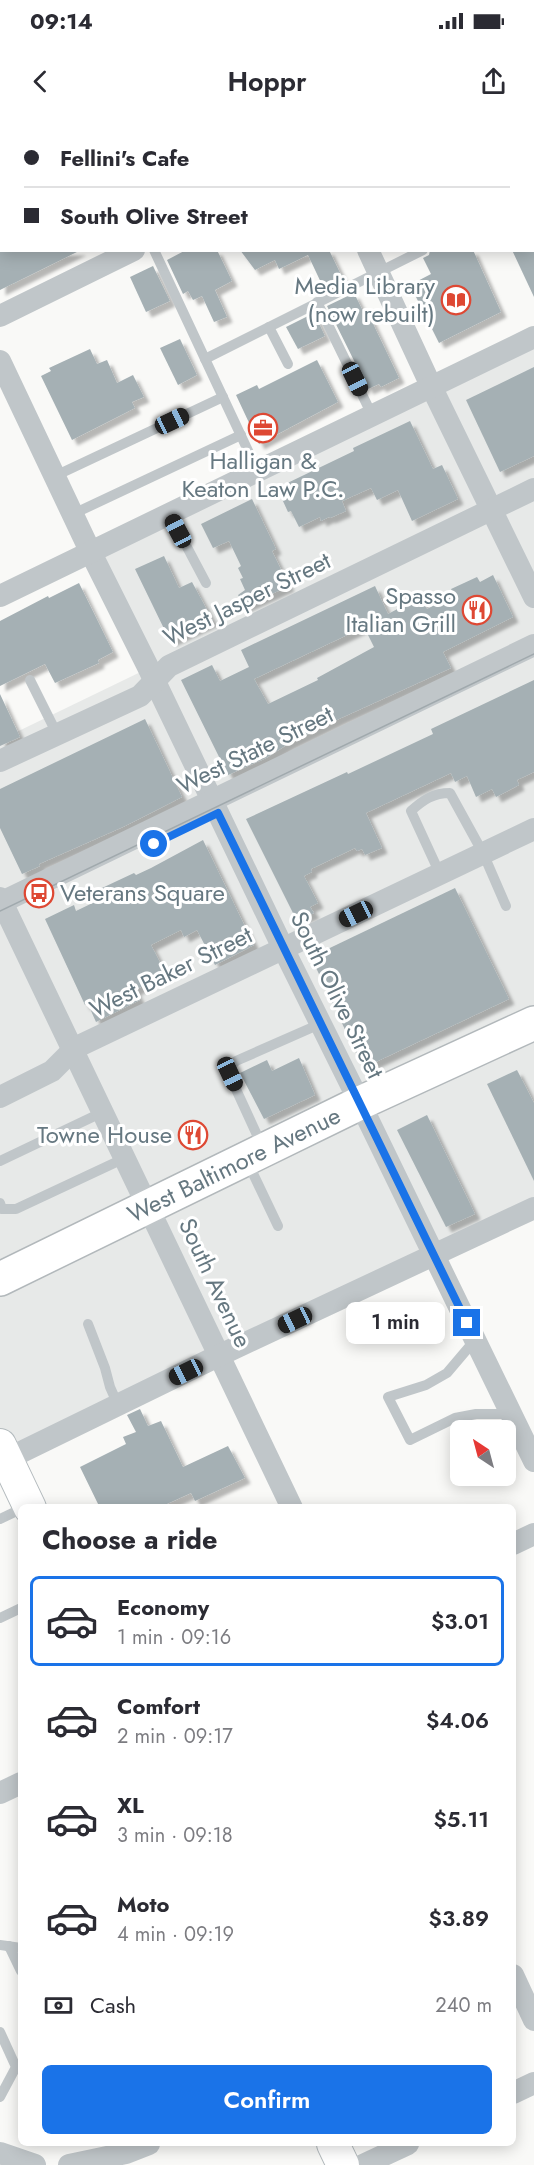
<!DOCTYPE html>
<html lang="en">
<head>
<meta charset="utf-8">
<style>
	:root { --surface:#fff; --page:#f7f7f7; --text:#2b2b33; --muted:#7c7c81; --line:#e1e1e2; --accent:#1a73e8 }
	body { margin:0; font-family:Jost,sans-serif; background:var(--page); color:var(--text); height:100vh; display:flex; flex-direction:column; font-size:22px; white-space:nowrap }
	* { box-sizing:border-box; margin:0 }
	p { font-size:20px; color:var(--muted) }
	.icon { flex:none; width:33px; height:33px; fill:none; stroke:currentColor; stroke-width:2; stroke-linecap:round; stroke-linejoin:round }
	.map { position:relative; flex:1; overflow:hidden }
	.side { position:absolute; left:18px; top:1384px; width:498px; height:642px; display:flex; flex-direction:column; background:var(--surface); border-radius:9px; box-shadow:0 3px 15px #0003 }
	.side>* { flex:none }
	.hud { position:absolute; left:0px; top:0px; width:534px; height:132px; box-shadow:0 3px 15px #0003; display:grid; align-content:center; height:132px; padding:0 24px; background:var(--surface) }
	.needle { width:39px; rotate:324deg }
	.buttons { position:absolute; left:450px; top:1300px; display:grid; gap:12px }
	.buttons a { display:grid; place-items:center; width:66px; height:66px; border-radius:9px; background:var(--surface); box-shadow:0 3px 15px #0003; font-size:30px }
	.end { position:absolute; width:27px; height:27px; margin:-14px; border:8px solid #1a73e8; background:#fff; box-shadow:0 0 0 3px #fff }
	.from { border-radius:50% }
	.bubble { position:absolute; height:42px; border-radius:9px; background:var(--surface); box-shadow:0 3px 15px #0003; font-size:20px; font-weight:600; line-height:42px; text-align:center }
	.car { position:absolute; width:18px; height:36px; margin:-18px -9px; border-radius:8px; box-shadow:0 0 4px 2px #0007; background:linear-gradient(#222 24%,#8ab4d8 0 40%,#222 0 76%,#8ab4d8 0 86%,#222 0) }
	.hud b { display:flex; align-items:center; gap:21px; height:57px; font-size:22px }
	.hud b+b { border-top:2px solid var(--line) }
	.hud i { width:15px; height:15px; background:var(--text) }
	ul { padding:0; list-style:none }
	li { display:flex; align-items:center; gap:18px; height:90px; margin:0 12px 9px; padding:0 12px; border:3px solid transparent; border-radius:9px }
	li div { flex:1 }
	li b { display:block; font-size:22px }
	li em { font-style:normal; font-weight:600 }
	li.current { border-color:var(--accent) }
	li>.icon { width:54px; height:54px; stroke-width:1.5 }
	h2 { padding:0 24px; font-size:27px; line-height:72px }
	.pay { display:flex; align-items:center; gap:15px; height:66px; padding:0 24px; font-size:22px }
	.pay p { margin-inline-start:auto }
	.action { display:flex; gap:12px; margin-top:auto; padding:12px 24px }
	.action a { flex:1; height:69px; border-radius:9px; background:var(--accent); color:#fff; font-size:24px; font-weight:600; line-height:69px; text-align:center }
	.status { display:flex; justify-content:space-between; align-items:center; height:42px; padding:0 30px; background:var(--surface); direction:ltr }
	.status svg { height:16px; fill:currentColor }
	header { display:flex; justify-content:space-between; align-items:center; height:78px; padding:0 24px; background:var(--surface); font-size:27px; font-weight:600 }
	.map>svg:first-child { display:block }
	.built { fill:#e7e9e8 }
	.building { fill:#a5b0b4; fill-rule:evenodd; filter:url(#shadow) }
	.lines { fill:none; stroke-linecap:round; stroke-linejoin:round }
	.secondary-casing { stroke:#b3babd; stroke-width:34 }
	.primary-casing { stroke:#b2b8bb; stroke-width:36 }
	.lane { stroke:#c0c6c9; stroke-width:10 }
	.street { stroke:#c0c6c9; stroke-width:22 }
	.secondary { stroke:#fff; stroke-width:32 }
	.primary { stroke:#fff; stroke-width:33 }
	.tram { stroke:#a0a9ad; stroke-width:1.5 }
	.route { stroke:#1a73e8; stroke-width:8 }
	.labels { text-anchor:middle; stroke-width:6; stroke-linejoin:round; paint-order:stroke }
	.poi-label { font-size:24px; fill:#667881; stroke:#fff; text-anchor:end }
	.street-label { font-size:24px; fill:#667881; stroke:#fff }
</style>
</head>
<body>
<div class="status"><b>09:14</b><svg viewBox="0 0 49 12"><path d="M0 12V9h3v3zM5 12V6h3v6zM10 12V3h3v9zM15 12V0h3v12zM26 1h20v11H26zM47 4h2v5h-2z"/></svg></div>
<header><svg class="icon" aria-label="back" viewBox="0 0 24 24"><path d="M15 5l-7 7 7 7"/></svg>Hoppr<svg class="icon" aria-label="share" viewBox="0 0 24 24"><path d="M12 15V3M7 8l5-5 5 5M5 13v7h14v-7"/></svg></header>
<div class="map">
<svg width="534" height="2045" viewBox="0 0 534 2045">
	<defs>
		<filter id="shadow"><feDropShadow dx="5.5" dy="5.5" stdDeviation="1.5" flood-color="#0004"/></filter>
	</defs>
	<rect width="100%" height="100%" fill="#f9f9f7"/>
	<!-- built -->
	<polygon class="built" points="534,226 534,1090 0,1349 0,620 155,545 102,435"/>
	<!-- building -->
	<g class="building">
		<polygon points="0,130 81,130 0,170"/>
		<polygon points="186,130 217,130 232,161 215,170 227,197 214,202 202,176 193,180 188,171 183,174 167,140"/>
		<polygon points="240,130 329,130 344,161 325,171 308,135 279,149 275,140 255,150"/>
		<polygon points="430,130 473,130 501,192 439,223 410,165 431,154 423,138 429,135"/>
		<polygon points="512,130 534,130 534,177"/>
		<polygon points="153,146 170,181 146,192 130,157"/>
		<polygon points="354,173 364,193 367,191 399,258 381,267 379,264 368,269 327,186"/>
		<polygon points="314,193 325,216 298,229 286,207"/>
		<polygon points="180,219 197,255 178,265 160,228"/>
		<polygon points="90,229 97,244 107,240 117,263 133,255 144,277 132,282 135,288 72,320 41,256 51,251 49,248"/>
		<polygon points="317,240 338,282 259,324 236,275 257,265 259,269"/>
		<polygon points="534,247 534,336 500,352 466,280"/>
		<polygon points="410,301 433,349 442,345 458,379 412,401 398,370 377,380 371,368 342,381 346,391 330,398 329,397 321,401 320,397 299,407 291,391 288,392 277,368 354,331 353,328"/>
		<polygon points="252,379 276,429 272,431 289,466 244,487 238,475 245,470 240,459 243,458 238,448 241,446 229,421 213,428 201,404"/>
		<polygon points="164,436 179,468 192,462 213,501 170,521 135,449"/>
		<path d="M493,455L513,497L443,532L451,548L341,598L288,624L266,638L228,655L181,560L212,545L220,561L249,547L241,530L375,466L388,494L420,477L427,489L454,475L451,469L477,457L480,462ZM364,507L374,527L317,558L318,560L268,584L254,559Z"/>
		<polygon points="79,463 113,532 98,540 99,543 55,563 45,544 0,566 0,501 48,476 49,478"/>
		<polygon points="534,560 534,652 517,660 519,665 496,677 492,669 476,677 467,656 455,662 451,653 366,693 382,728 365,735 362,729 357,731 355,728 311,749 312,752 304,756 318,783 310,787 314,793 297,801 246,699 347,652 348,654 433,614 431,609"/>
		<polygon points="0,574 20,617 0,626"/>
		<polygon points="145,599 182,677 125,706 39,744 40,746 22,754 0,708 0,669"/>
		<polygon points="203,720 254,825 215,845 197,810 184,817 181,810 151,825 166,854 135,870 140,880 96,902 88,884 85,885 45,799 74,785 76,791 107,776 102,768 134,753 136,755 151,748"/>
		<polygon points="455,768 509,879 363,948 311,837"/>
		<polygon points="299,938 315,975 264,999 240,953 267,940 272,951"/>
		<polygon points="517,950 534,983 534,1061 487,964"/>
		<polygon points="427,995 475,1094 446,1107 397,1010"/>
		<polygon points="140,1289 148,1306 161,1301 183,1347 228,1326 245,1358 195,1381 191,1373 158,1388 100,1388 80,1347 126,1324 123,1317 136,1312 127,1295"/>
	</g>
	<g class="lines">
		<!-- secondary casing -->
		<g class="secondary-casing">
			<g id="secondary">
				<polyline points="0,1325 30,1388"/>
				<polyline points="333,2024 343,2045"/>
			</g>
		</g>
		<!-- primary casing -->
		<g class="primary-casing">
			<polyline id="primary" points="0,1159 360,983 534,903"/>
		</g>
		<!-- lane -->
		<g class="lane">
			<polyline points="91,0 92,2"/>
			<polyline points="162,0 163,2"/>
			<polyline points="175,2 179,0"/>
			<polyline points="532,78 534,78"/>
			<polyline points="0,105 2,104"/>
			<polyline points="154,130 258,352"/>
			<polyline points="317,182 372,295"/>
			<polyline points="269,207 288,244"/>
			<polyline points="205,239 423,130"/>
			<polyline points="55,356 223,277"/>
			<polyline points="73,394 241,315"/>
			<polyline points="170,395 206,463"/>
			<polyline points="30,560 57,614"/>
			<path d="M440,754L411,691C423,680 433,673 450,673L483,733L506,786"/>
			<polyline points="263,1028 229,954 230,947 236,941 320,904"/>
			<polyline points="0,1041 103,992"/>
			<polyline points="248,1043 278,1106"/>
			<polyline points="0,1083 2,1089 16,1089 125,1038"/>
			<polyline points="88,1204 105,1248 110,1267 118,1285"/>
			<polyline points="475,1220 447,1253 426,1265 388,1277 410,1320 455,1298 476,1294 510,1294"/>
			<polyline points="0,1399 21,1389"/>
			<polyline points="0,1498 21,1488"/>
			<polyline points="0,1825 21,1828"/>
			<polyline points="9,1826 21,1851"/>
			<polyline points="0,1912 16,1947 0,1977"/>
		</g>
		<!-- street -->
		<g class="street">
			<polyline points="306,0 307,2"/>
			<polyline points="398,2 401,0"/>
			<polyline points="368,130 431,266 534,477"/>
			<polyline points="0,196 134,130"/>
			<polyline points="0,241 91,433 147,545 283,828 360,983 534,1341"/>
			<polyline points="0,476 534,217"/>
			<polyline points="0,641 140,576 169,546 534,369"/>
			<polyline points="0,778 292,1388"/>
			<polyline points="0,783 534,525"/>
			<polyline points="0,977 52,951 73,930 81,925 534,709"/>
			<polyline points="7,1339 220,1235 534,1088"/>
			<polyline points="513,1424 534,1414"/>
			<polyline points="0,1673 21,1663"/>
			<polyline points="513,1855 534,1900"/>
			<polyline points="513,1973 534,1963"/>
			<polyline points="0,2033 35,2045"/>
			<polyline points="69,2045 126,2033 149,2024"/>
			<polyline points="363,2045 408,2024"/>
		</g>
		<!-- secondary -->
		<use href="#secondary" class="secondary"/>
		<!-- primary -->
		<use href="#primary" class="primary"/>
		<!-- tram -->
		<polyline class="tram" points="0,791 534,534"/>
	</g>
	<g class="lines">
		<!-- route -->
		<polyline class="route" points="154,724 218,693 467,1203"/>
	</g>
	<!-- icons -->
	<defs>
		<g id="library-ring" transform="scale(1.5)"><circle r="9.5" fill="#fff" stroke="#de4833" stroke-width="1.5"/><path d="M-6-4Q-3-5.5-.7-3.5V5Q-3 3-6 4ZM6-4Q3-5.5 .7-3.5V5Q3 3 6 4Z" fill="#de4833"/></g>
		<g id="office-ring" transform="scale(1.5)"><circle r="9.5" fill="#fff" stroke="#de4833" stroke-width="1.5"/><path d="M-6-3h4V-5.5h4V-3h4V5H-6ZM-1-4.5V-3h2v-1.5ZM-6 0V1H6V0Z" fill="#de4833"/></g>
		<g id="restaurant-ring" transform="scale(1.5)"><circle r="9.5" fill="#fff" stroke="#de4833" stroke-width="1.5"/><path d="M-5-6h1v4h1v-4h1v4h1v-4h1v5L-1.5 .5V6h-2V.5L-5-1ZM5-6V6H3V1.5H1.5Q1.5-4 5-6Z" fill="#de4833"/></g>
		<g id="bus-ring" transform="scale(1.5)"><circle r="9.5" fill="#fff" stroke="#de4833" stroke-width="1.5"/><path d="M-5-6H5V4H4V6H2V4H-2V6H-4V4H-5ZM-3.5-4V0h7V-4ZM-3.5 1.2v1.5H-2V1.2ZM2 1.2v1.5H3.5V1.2Z" fill="#de4833"/></g>
	</defs>
	<g fill-rule="evenodd">
		<use href="#library-ring" x="456" y="180"/>
		<use href="#office-ring" x="263" y="308"/>
		<use href="#restaurant-ring" x="477" y="490"/>
		<use href="#bus-ring" x="39" y="773"/>
		<use href="#restaurant-ring" x="193" y="1015"/>
	</g>
	<g class="labels">
		<!-- poi labels -->
		<g class="poi-label">
			<text x="435" y="174">Media Library<tspan x="435" dy="28">(now rebuilt)</tspan></text>
			<text x="263" y="349" text-anchor="middle">Halligan &amp;<tspan x="263" dy="28">Keaton Law P.C.</tspan></text>
			<text x="456" y="484">Spasso<tspan x="456" dy="28">Italian Grill</tspan></text>
			<text x="60" y="781" text-anchor="start">Veterans Square</text>
			<text x="172" y="1023">Towne House</text>
		</g>
		<!-- street labels -->
		<g class="street-label">
			<text transform="translate(247 479) rotate(-26)" y="8">West Jasper Street</text>
			<text transform="translate(255 630) rotate(-26)" y="8">West State Street</text>
			<text transform="translate(171 852) rotate(-26)" y="8">West Baker Street</text>
			<text transform="translate(337 875) rotate(64)" y="8">South Olive Street</text>
			<text transform="translate(234 1045) rotate(-26)" y="8">West Baltimore Avenue</text>
			<text transform="translate(215 1163) rotate(65)" y="8">South Avenue</text>
		</g>
	</g>
</svg>
<div class="buttons">
<a><svg class="needle" viewBox="-14 -14 28 28"><path d="M0-13l5 13h-10z" fill="#e53935"/><path d="M0 13l5-13h-10z" fill="#7c7c81"/></svg></a>
</div>
<i class="end from" style="left:154px;top:724px"></i>
<i class="end" style="left:467px;top:1203px"></i>
<div class="bubble" style="left:346px;top:1182px;width:99px">1 min</div>
<i class="car" style="left:355px;top:259px;rotate:154deg"></i>
<i class="car" style="left:172px;top:301px;rotate:65deg"></i>
<i class="car" style="left:178px;top:411px;rotate:332deg"></i>
<i class="car" style="left:356px;top:794px;rotate:244deg"></i>
<i class="car" style="left:230px;top:954px;rotate:155deg"></i>
<i class="car" style="left:295px;top:1200px;rotate:245deg"></i>
<i class="car" style="left:186px;top:1252px;rotate:244deg"></i>
<div class="hud">
<b><i class="from"></i>Fellini's Cafe</b>
<b><i></i>South Olive Street</b>
</div>
<section class="side">
<h2>Choose a ride</h2>
<ul>
<li class="current"><svg class="icon" aria-label="car" viewBox="0 0 24 24"><path d="M5 17H2v-5l4-1 3-4h7l3 4 3 1v5h-3M9 17h6M6 11h13"/><circle cx="7" cy="17" r="2"/><circle cx="17" cy="17" r="2"/></svg><div><b>Economy</b><p>1 min · 09:16</p></div><em>$3.01</em></li>
<li><svg class="icon" aria-label="car" viewBox="0 0 24 24"><path d="M5 17H2v-5l4-1 3-4h7l3 4 3 1v5h-3M9 17h6M6 11h13"/><circle cx="7" cy="17" r="2"/><circle cx="17" cy="17" r="2"/></svg><div><b>Comfort</b><p>2 min · 09:17</p></div><em>$4.06</em></li>
<li><svg class="icon" aria-label="car" viewBox="0 0 24 24"><path d="M5 17H2v-5l4-1 3-4h7l3 4 3 1v5h-3M9 17h6M6 11h13"/><circle cx="7" cy="17" r="2"/><circle cx="17" cy="17" r="2"/></svg><div><b>XL</b><p>3 min · 09:18</p></div><em>$5.11</em></li>
<li><svg class="icon" aria-label="car" viewBox="0 0 24 24"><path d="M5 17H2v-5l4-1 3-4h7l3 4 3 1v5h-3M9 17h6M6 11h13"/><circle cx="7" cy="17" r="2"/><circle cx="17" cy="17" r="2"/></svg><div><b>Moto</b><p>4 min · 09:19</p></div><em>$3.89</em></li>
</ul>
<div class="pay"><svg class="icon" aria-label="cash" viewBox="0 0 24 24"><path d="M3 7h18v10H3z"/><circle cx="12" cy="12" r="2"/></svg>Cash<p>240 m</p></div>
<div class="action"><a>Confirm</a></div>
</section>
</div>
</body>
</html>
